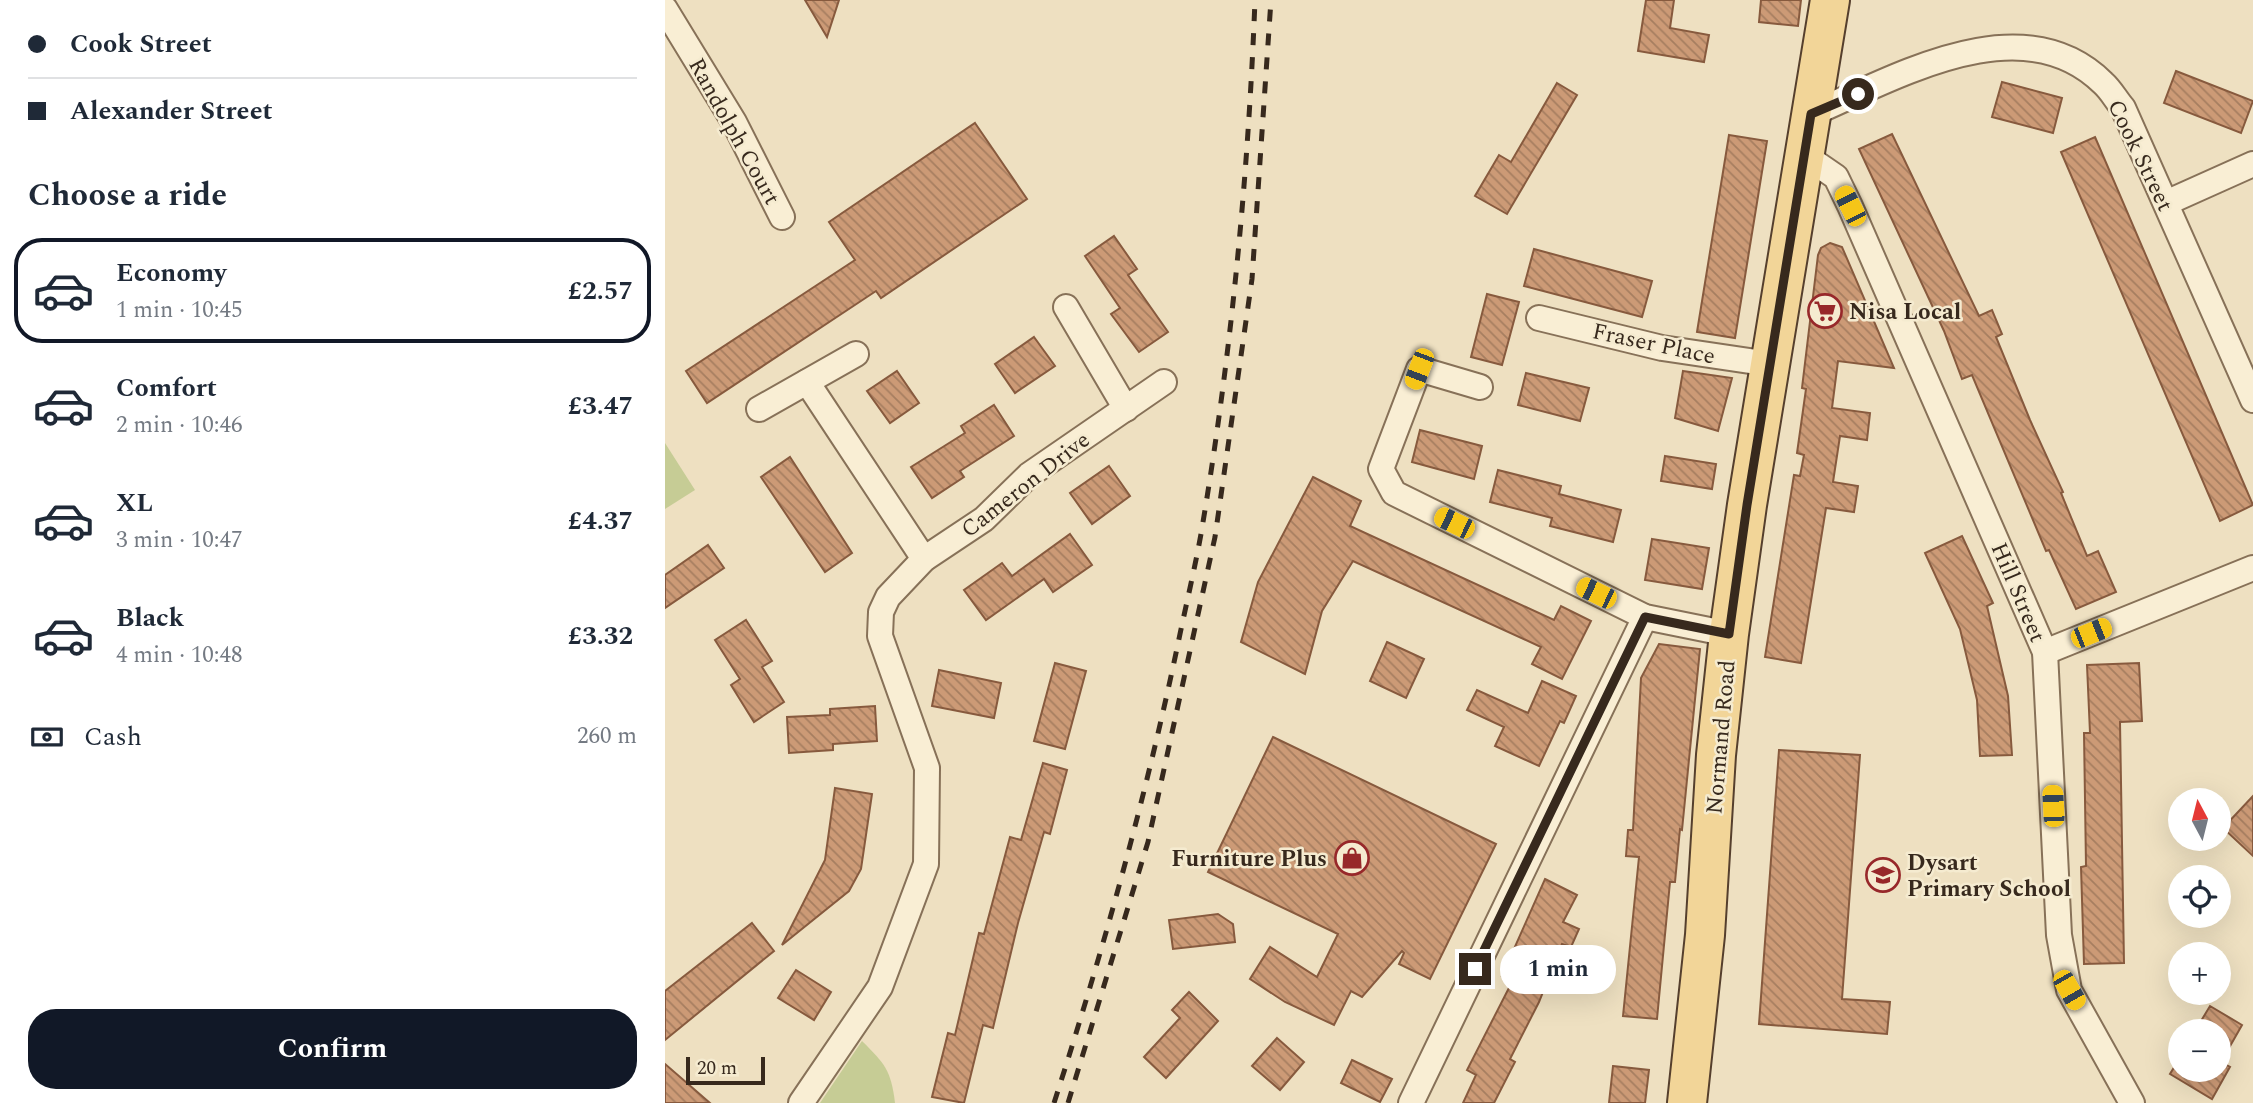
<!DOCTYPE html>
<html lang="en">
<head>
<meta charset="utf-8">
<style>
	:root { --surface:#fff; --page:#f6f6f7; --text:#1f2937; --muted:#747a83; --line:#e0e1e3; --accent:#111827 }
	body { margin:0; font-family:Spectral,serif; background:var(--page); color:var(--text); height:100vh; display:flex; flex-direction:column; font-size:26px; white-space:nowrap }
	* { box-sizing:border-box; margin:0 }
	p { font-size:23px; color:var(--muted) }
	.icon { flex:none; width:38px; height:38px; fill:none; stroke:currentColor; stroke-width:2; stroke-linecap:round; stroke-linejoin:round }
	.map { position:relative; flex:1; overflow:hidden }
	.drawer { display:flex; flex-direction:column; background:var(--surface); width:665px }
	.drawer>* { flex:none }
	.banner { display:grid; align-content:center; height:154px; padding:0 28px; background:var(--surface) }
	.needle { width:46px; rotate:353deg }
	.fabs { position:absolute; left:1503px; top:788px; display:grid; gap:14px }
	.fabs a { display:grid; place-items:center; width:63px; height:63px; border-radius:50%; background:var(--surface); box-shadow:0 7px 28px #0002; font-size:35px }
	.scale { position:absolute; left:21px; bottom:18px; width:79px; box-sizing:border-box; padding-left:7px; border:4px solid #37291d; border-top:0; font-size:19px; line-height:24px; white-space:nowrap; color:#37291d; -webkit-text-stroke:5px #f5ebd0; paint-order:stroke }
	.end { position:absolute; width:32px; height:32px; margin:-16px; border:9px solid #37291d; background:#fff; box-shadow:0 0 0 4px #fff }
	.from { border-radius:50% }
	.bubble { position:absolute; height:49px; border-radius:24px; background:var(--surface); box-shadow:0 7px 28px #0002; font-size:23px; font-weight:700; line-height:49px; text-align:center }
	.car { position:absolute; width:21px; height:42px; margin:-21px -10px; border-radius:9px; box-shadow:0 0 5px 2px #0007; background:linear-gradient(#f5c518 24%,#345 0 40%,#f5c518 0 76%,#345 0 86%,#f5c518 0) }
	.banner b { display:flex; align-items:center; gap:24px; height:66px; font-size:26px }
	.banner b+b { border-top:2px solid var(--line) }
	.banner i { width:18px; height:18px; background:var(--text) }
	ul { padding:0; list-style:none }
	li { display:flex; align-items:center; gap:21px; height:105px; margin:0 14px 10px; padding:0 14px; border:4px solid transparent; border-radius:28px }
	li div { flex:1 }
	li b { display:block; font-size:26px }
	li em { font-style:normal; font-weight:700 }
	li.selected { border-color:var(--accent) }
	li>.icon { width:63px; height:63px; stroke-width:1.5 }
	h2 { padding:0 28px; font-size:32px; line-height:84px }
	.pay { display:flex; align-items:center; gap:18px; height:77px; padding:0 28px; font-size:26px }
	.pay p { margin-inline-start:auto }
	.button { display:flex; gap:14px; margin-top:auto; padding:14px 28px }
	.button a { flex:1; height:80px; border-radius:28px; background:var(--accent); color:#fff; font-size:28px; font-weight:700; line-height:80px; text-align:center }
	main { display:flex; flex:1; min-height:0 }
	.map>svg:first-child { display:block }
	.green { fill:#c6cc95 }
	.building { fill:url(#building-back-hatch); stroke:#875a3e; stroke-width:2 }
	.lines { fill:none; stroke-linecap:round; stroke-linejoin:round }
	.minor-casing { stroke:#877158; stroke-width:28 }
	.primary-casing { stroke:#553f2d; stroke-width:42 }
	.minor { stroke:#f9eed4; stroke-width:24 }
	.primary { stroke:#f2d598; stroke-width:38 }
	.rail { stroke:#37291d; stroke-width:5; stroke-dasharray:12 12; stroke-linecap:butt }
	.route { stroke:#37291d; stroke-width:9 }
	.labels { text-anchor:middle; stroke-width:5; stroke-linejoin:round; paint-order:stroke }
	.street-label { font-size:23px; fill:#37291d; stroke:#f5ebd0 }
	.poi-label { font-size:23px; font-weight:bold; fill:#37291d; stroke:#f5ebd0; text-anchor:start }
</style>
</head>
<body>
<main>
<section class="drawer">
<div class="banner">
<b><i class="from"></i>Cook Street</b>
<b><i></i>Alexander Street</b>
</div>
<h2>Choose a ride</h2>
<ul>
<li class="selected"><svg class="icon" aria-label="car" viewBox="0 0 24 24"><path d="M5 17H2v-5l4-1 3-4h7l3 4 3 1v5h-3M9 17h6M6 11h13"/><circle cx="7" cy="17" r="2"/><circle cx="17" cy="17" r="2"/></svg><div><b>Economy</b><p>1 min · 10:45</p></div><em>£2.57</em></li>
<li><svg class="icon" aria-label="car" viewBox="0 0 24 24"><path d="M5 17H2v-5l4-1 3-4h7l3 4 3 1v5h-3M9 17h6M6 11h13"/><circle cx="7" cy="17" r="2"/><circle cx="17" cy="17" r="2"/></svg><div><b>Comfort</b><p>2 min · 10:46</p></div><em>£3.47</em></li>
<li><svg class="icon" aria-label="car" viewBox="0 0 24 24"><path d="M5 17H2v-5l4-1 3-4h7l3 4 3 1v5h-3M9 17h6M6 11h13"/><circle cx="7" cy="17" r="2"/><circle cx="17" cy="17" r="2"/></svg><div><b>XL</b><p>3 min · 10:47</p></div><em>£4.37</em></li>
<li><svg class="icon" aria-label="car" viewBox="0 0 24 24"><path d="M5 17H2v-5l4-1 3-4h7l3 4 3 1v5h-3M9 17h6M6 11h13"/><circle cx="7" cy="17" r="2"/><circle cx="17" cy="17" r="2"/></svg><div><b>Black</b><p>4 min · 10:48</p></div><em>£3.32</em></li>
</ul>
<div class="pay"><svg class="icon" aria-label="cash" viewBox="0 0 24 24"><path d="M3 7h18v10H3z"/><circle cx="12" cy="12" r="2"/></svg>Cash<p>260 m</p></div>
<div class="button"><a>Confirm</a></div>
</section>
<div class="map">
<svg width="1588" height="1103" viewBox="0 0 1588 1103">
	<defs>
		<pattern id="building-back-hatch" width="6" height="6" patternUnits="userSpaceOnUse" patternTransform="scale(1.75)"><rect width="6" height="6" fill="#cc9a76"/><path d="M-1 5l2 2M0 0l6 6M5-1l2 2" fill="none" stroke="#a67e60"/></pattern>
	</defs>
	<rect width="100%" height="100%" fill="#eee0c1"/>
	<!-- green -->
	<g class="green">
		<polygon points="0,443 30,490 0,509"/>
		<path d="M197,1041C220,1064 226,1070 230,1103H155Z"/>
	</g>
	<!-- building -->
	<g class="building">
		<polygon points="140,0 174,0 162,37"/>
		<polygon points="981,0 1009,0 1005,28 1044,35 1039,62 973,51"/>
		<polygon points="1096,0 1136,0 1133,26 1094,22"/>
		<polygon points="1511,71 1588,101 1576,133 1499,103"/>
		<polygon points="1337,82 1397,98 1388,133 1327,117"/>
		<polygon points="892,83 912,95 842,214 810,196 834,155 846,162"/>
		<polygon points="310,123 362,199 216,298 211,291 42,403 21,371 190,260 164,222"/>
		<polygon points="1227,134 1314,316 1327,310 1337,334 1331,337 1365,420 1398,492 1396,493 1422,556 1433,551 1451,592 1411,609 1384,550 1381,551 1307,375 1297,379 1279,331 1194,149"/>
		<polygon points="1064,135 1102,141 1070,338 1032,332"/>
		<polygon points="1430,137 1588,505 1555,521 1396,152"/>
		<polygon points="449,236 472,269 463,275 503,332 474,352 446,314 455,308 420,256"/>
		<polygon points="1165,243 1177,247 1229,368 1173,361 1167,408 1205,413 1202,440 1175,436 1168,482 1193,486 1189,512 1161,508 1136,663 1100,657 1129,475 1135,476 1139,455 1132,453 1141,389 1137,388 1153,255 1156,248"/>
		<polygon points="869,249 987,281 977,317 859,286"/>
		<polygon points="822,294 854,302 837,365 806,357"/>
		<polygon points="369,337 390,366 350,393 330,364"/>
		<polygon points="232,371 254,403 225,423 202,391"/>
		<polygon points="1018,371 1067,378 1053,431 1010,418"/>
		<polygon points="861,373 924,388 915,421 853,405"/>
		<polygon points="329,405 349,436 295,471 299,477 267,498 246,467 300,433 296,426"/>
		<polygon points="755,430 817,446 809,479 747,462"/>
		<polygon points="1000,456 1051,464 1047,489 996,481"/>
		<polygon points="125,457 187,553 160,572 96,477"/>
		<polygon points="444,466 465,496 427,524 405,493"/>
		<polygon points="833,470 896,486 894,494 956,510 948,542 885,526 887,518 825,502"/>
		<polygon points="648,477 696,501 685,526 889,620 896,606 926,621 897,679 867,664 876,647 688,561 657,611 640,674 576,642 593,582"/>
		<polygon points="405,534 427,565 388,592 379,579 321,620 299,590 337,563 347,576"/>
		<polygon points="1297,536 1328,603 1322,606 1343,696 1347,755 1315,756 1312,700 1295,629 1260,553"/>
		<polygon points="987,539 1044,548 1037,589 980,580"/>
		<polygon points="43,545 59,568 0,608 0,575"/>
		<polygon points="81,620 107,661 97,667 119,702 89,722 66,685 75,679 50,640"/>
		<polygon points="722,642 759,659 741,698 705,681"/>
		<polygon points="994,644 1035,649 1017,830 1015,829 1010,882 1005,882 992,1019 958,1016 974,857 961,856 963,830 968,830 976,678"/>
		<polygon points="390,663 421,671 400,749 369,741"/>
		<polygon points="1474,663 1477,721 1455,722 1459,963 1419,964 1416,867 1421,866 1419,733 1425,733 1422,665"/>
		<polygon points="274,670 336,683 329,718 267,706"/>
		<polygon points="877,681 911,696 899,723 895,721 874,766 830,746 839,727 802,710 812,690 863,713"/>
		<polygon points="210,706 212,741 168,744 168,750 124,753 122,717 165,715 165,709"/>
		<polygon points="608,737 831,844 765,979 734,964 739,953 737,951 697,997 686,991 669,1025 620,1002 585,979 605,947 652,977 673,934 543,872"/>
		<polygon points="1114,750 1195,755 1177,999 1225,1002 1222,1034 1094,1024"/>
		<polygon points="378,763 402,770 385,834 379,832 353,923 328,1028 318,1025 299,1103 267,1097 283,1033 290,1035 314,933 319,934 345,837 356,840"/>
		<polygon points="170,788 207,794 196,869 184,891 117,945 160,860"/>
		<polygon points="1588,796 1588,856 1558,828"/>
		<polygon points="880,879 912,895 898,922 914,929 906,947 897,944 874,1002 845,1059 850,1062 829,1103 798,1103 811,1075 802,1070 848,980 837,976"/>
		<polygon points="553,914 568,924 570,942 508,949 504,920"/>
		<polygon points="87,923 109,951 0,1040 0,991"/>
		<polygon points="131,970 166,992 149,1020 113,998"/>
		<polygon points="524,992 553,1021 501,1078 479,1057 515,1018 507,1010"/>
		<polygon points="1545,1006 1577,1025 1556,1062 1565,1067 1547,1099 1505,1074 1516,1056 1516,1069 1554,1069 1554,1031 1530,1031"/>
		<polygon points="612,1038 639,1062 615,1090 587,1066"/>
		<polygon points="687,1060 727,1079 715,1102 676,1083"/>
		<polygon points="0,1064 45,1103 0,1103"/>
		<polygon points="948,1066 984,1070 980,1103 944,1103"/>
	</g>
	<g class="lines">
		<!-- minor casing -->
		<g class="minor-casing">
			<g id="minor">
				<polyline points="0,9 69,122 117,217"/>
				<path d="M1146,114C1230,78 1357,3 1438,83C1446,90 1451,100 1458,108L1588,400"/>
				<polyline points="1139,155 1171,177 1185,206 1380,652 1394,935 1404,990 1467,1103"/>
				<polyline points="1501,203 1588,164"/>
				<polyline points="401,307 461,409"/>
				<polyline points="874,318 997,348 1105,364"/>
				<polyline points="142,382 259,559"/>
				<polyline points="815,387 754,369 716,469 729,493 980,617 1064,634"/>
				<polyline points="94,409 191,354"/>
				<polyline points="1380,652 1588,568"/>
				<polyline points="136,1103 215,987 261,864 262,768 215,636 216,612 223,597 259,559 319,519 364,475 499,382"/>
				<polyline points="746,1103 980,617"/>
			</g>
		</g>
		<!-- primary casing -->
		<g class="primary-casing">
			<polyline id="primary" points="1022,1103 1040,935 1051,755 1064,634 1082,505 1165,0"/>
		</g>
		<!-- minor -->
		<use href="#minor" class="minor"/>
		<!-- primary -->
		<use href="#primary" class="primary"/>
		<!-- rail -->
		<g class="rail">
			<path d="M389,1103C439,948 482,793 515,634C522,601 530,567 536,534C566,357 583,179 590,0"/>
			<polyline points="403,1103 483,842 550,537 587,279 606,0"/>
		</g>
	</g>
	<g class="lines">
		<!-- route -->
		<polyline class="route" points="810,969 980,617 1064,634 1082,505 1146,114 1193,94"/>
	</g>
	<!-- icons -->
	<defs>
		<g id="supermarket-ring" transform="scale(1.75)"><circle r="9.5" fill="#f5ebd0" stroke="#97282a" stroke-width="1.5"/><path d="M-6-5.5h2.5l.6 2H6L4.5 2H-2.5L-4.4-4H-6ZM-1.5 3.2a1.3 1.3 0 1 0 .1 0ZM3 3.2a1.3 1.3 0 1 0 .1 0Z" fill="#97282a"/></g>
		<g id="shop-ring" transform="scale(1.75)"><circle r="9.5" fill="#f5ebd0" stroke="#97282a" stroke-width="1.5"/><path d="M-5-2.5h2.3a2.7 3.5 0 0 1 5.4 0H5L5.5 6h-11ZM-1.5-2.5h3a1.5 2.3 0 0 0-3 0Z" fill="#97282a"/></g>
		<g id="school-ring" transform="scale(1.75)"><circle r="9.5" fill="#f5ebd0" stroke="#97282a" stroke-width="1.5"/><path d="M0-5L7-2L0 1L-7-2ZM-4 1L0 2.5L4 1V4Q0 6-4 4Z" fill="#97282a"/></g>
	</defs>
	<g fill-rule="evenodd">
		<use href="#supermarket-ring" x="1160" y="311"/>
		<use href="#shop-ring" x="687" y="858"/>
		<use href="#school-ring" x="1218" y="875"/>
	</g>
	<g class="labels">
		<!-- street labels -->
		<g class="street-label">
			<text transform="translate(70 131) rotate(61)" y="8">Randolph Court</text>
			<text transform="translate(1476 155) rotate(64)" y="8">Cook Street</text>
			<text transform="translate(989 343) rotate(12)" y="8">Fraser Place</text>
			<text transform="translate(360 484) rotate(-38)" y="8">Cameron Drive</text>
			<text transform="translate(1354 592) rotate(67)" y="8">Hill Street</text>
			<text transform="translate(1055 737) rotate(-85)" y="8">Normand Road</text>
		</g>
		<!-- poi labels -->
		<g class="poi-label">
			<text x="1184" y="319">Nisa Local</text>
			<text x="662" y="866" text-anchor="end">Furniture Plus</text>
			<text x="1242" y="870">Dysart<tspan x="1242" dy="26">Primary School</tspan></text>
		</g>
	</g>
</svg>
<div class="fabs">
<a><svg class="needle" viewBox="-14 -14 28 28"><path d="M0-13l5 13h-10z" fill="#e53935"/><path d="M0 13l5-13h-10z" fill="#747a83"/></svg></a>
<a><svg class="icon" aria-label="locate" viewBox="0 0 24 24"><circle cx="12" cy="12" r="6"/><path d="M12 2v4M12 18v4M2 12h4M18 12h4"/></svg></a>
<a>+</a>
<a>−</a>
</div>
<div class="scale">20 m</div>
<i class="end from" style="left:1193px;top:94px"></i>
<i class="end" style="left:810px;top:969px"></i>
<div class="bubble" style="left:835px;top:945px;width:116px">1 min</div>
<i class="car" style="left:1185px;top:206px;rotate:333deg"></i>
<i class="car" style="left:754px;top:369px;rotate:201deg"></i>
<i class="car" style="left:789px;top:523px;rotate:296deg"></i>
<i class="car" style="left:931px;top:593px;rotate:296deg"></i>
<i class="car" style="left:1426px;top:633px;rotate:68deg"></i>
<i class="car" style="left:1388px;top:806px;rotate:357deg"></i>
<i class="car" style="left:1404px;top:990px;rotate:150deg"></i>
</div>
</main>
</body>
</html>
